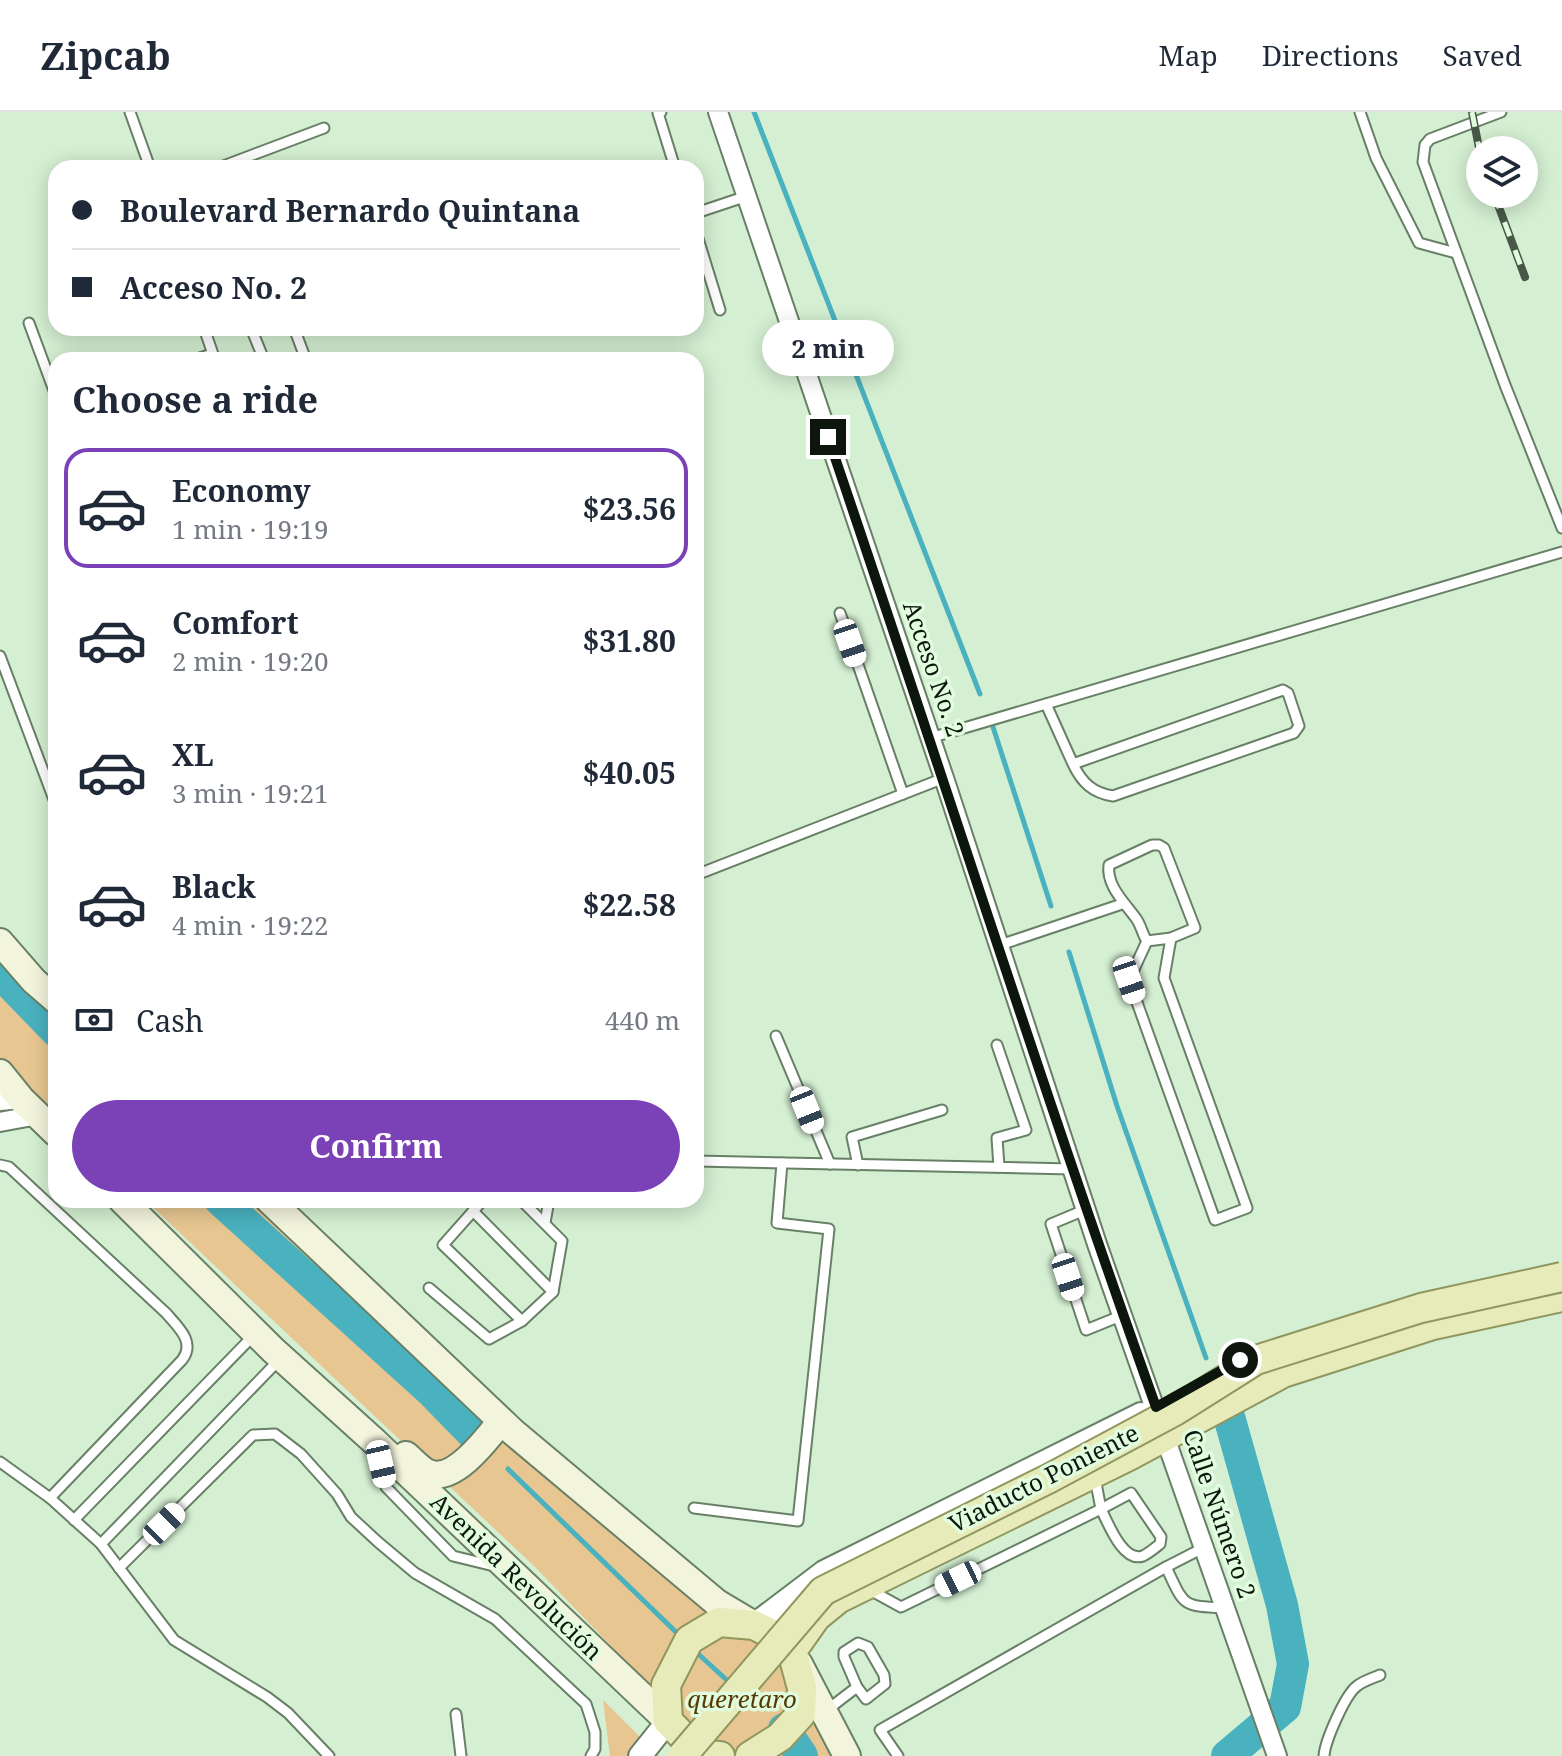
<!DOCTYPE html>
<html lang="en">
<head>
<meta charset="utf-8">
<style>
	:root { --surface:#fff; --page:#f2f2f3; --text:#1f2937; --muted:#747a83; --line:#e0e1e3; --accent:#7b41b7 }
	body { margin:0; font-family:"Noto Serif",serif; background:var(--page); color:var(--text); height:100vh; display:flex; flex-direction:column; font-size:30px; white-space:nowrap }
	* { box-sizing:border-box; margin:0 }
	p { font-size:26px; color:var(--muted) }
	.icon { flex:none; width:44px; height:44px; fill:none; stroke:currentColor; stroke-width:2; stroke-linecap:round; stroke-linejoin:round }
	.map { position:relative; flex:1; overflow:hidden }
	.side { position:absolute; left:48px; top:240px; width:656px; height:856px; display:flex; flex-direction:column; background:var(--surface); border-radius:24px; box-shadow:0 4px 20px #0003 }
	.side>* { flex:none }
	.guide { position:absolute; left:48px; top:48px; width:656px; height:176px; border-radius:24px; box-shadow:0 4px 20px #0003; display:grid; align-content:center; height:176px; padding:0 24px; background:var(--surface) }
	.controls { position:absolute; left:1466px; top:24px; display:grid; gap:16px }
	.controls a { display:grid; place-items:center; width:72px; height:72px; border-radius:50%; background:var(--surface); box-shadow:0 4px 20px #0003; font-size:40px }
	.end { position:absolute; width:36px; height:36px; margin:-18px; border:10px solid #0c160c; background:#fff; box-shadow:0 0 0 4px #fff }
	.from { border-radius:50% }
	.bubble { position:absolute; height:56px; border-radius:28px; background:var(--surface); box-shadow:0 4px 20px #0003; font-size:26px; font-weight:700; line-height:56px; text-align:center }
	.car { position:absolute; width:24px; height:48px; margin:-24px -12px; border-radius:10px; box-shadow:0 0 6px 2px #0007; background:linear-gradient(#fff 24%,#345 0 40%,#fff 0 76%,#345 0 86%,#fff 0) }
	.guide b { display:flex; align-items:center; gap:28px; height:76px; font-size:30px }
	.guide b+b { border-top:2px solid var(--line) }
	.guide i { width:20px; height:20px; background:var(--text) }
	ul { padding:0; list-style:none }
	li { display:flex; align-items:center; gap:24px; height:120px; margin:0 16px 12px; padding:0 8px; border:4px solid transparent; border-radius:24px }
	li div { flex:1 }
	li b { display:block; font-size:30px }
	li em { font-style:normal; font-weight:700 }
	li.active { border-color:var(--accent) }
	li>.icon { width:72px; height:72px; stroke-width:1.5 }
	h2 { padding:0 24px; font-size:36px; line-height:96px }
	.pay { display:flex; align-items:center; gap:20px; height:88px; padding:0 24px; font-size:30px }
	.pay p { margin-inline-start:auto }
	.button { display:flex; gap:16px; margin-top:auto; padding:16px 24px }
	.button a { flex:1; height:92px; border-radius:48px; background:var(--accent); color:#fff; font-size:32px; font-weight:700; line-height:92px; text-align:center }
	header { display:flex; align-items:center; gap:48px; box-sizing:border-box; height:112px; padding:0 40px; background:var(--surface); border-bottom:2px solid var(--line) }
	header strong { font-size:38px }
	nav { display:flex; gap:44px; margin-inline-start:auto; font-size:28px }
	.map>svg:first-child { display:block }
	.green { fill:#e7c691 }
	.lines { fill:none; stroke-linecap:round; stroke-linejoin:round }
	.stream { stroke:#4ab1bf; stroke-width:5 }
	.river { stroke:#4ab1bf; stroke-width:32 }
	.service-casing { stroke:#688066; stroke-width:13 }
	.minor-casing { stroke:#688066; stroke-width:22 }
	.tertiary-casing { stroke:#688066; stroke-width:26 }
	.secondary-casing { stroke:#688066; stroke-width:30 }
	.primary-casing { stroke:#90975e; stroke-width:32 }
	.service { stroke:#fff; stroke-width:9 }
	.minor { stroke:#fff; stroke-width:18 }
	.tertiary { stroke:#fff; stroke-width:22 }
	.secondary { stroke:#f3f4dc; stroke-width:26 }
	.primary { stroke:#e7eab9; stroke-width:28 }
	.rail-casing { stroke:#485848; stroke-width:8 }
	.rail { stroke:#e1fcdf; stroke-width:5; stroke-dasharray:15; stroke-linecap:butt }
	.primary-bridge-casing { stroke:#90975e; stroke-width:32; stroke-linecap:butt }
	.primary-bridge { stroke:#e7eab9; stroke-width:28 }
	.route { stroke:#0c160c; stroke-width:10 }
	.labels { text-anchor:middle; stroke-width:7; stroke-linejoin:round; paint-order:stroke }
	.street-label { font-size:24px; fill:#0c160c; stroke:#e1fcdf }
	.park-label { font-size:24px; font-style:italic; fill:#563c04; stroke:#e1fcdf }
</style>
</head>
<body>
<header>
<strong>Zipcab</strong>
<nav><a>Map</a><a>Directions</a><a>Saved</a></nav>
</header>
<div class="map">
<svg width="1562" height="1644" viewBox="0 0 1562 1644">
	<rect width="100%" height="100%" fill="#d4efd2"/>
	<!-- green -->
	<g class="green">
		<polygon points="0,821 56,876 56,1003 8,958 0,946"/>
		<polygon points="145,1088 273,1088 811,1574 851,1644 717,1644 535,1455"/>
		<polygon points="603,1588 659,1644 610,1644"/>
	</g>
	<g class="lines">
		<!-- stream -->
		<g class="stream">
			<polyline points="754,0 980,582"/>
			<polyline points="993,615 1051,794"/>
			<polyline points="1069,840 1117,994 1206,1246"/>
			<polyline points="508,1357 679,1523"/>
			<polyline points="695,1539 731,1572"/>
		</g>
		<!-- river -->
		<g class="river">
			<polyline points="0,861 56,919"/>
			<polyline points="220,1088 433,1281 473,1322"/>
			<polyline points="784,1617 802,1644"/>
			<polyline points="1227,1644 1285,1595 1293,1552 1282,1493 1228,1301"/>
		</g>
		<!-- service casing -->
		<g class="service-casing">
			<g id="service">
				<polyline points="130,0 150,56"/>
				<polyline points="661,0 658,1 675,56"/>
				<polyline points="1360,0 1376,46 1419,131 1456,141"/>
				<polyline points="1501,0 1430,27 1425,33 1423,50 1505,273 1562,416"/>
				<polyline points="218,56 324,16"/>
				<polyline points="696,101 747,84"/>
				<polyline points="696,120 720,198"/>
				<polyline points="29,211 56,284"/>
				<polyline points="204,216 215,248"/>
				<polyline points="251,216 264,248"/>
				<polyline points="294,216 306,248"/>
				<polyline points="194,248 212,242"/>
				<polyline points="840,501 903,682"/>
				<polyline points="0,544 56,693"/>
				<path d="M1046,592L1073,652C1082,671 1093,681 1113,684L1294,621L1299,614L1288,581L1283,578L1073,652"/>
				<polyline points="930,626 1562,440"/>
				<path d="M1152,733H1159L1164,736L1195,816L1171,826L1147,829C1142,822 1141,812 1135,805C1124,790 1106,773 1109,753Z"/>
				<polyline points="696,763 944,666"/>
				<polyline points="1147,829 1129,868 1215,1108 1247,1096 1164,866 1171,826"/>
				<polyline points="1000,833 1122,792"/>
				<polyline points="776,924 830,1052"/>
				<polyline points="997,933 1026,1018 997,1026 999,1055"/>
				<polyline points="696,1049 1073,1057"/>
				<path d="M0,1053L9,1055L166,1201C178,1215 196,1230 182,1248L50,1386"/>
				<polyline points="858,1053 852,1025 942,998"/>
				<polyline points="483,1088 443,1133 522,1209"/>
				<polyline points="1087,1097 1051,1112 1086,1218 1123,1203"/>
				<polyline points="473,1099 553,1180"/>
				<polyline points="545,1111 549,1088"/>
				<polyline points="429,1176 489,1227 522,1209 553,1180 562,1129 521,1088"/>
				<polyline points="379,1345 386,1375 453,1444 494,1454"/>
				<polyline points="0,1350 50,1386 101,1432 174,1528 267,1585 288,1601 329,1644"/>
				<path d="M1131,1381L1161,1425L1160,1432C1155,1436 1149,1441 1143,1444C1123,1451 1108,1411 1101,1397Z"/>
				<polyline points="694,1396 798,1409 829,1117 777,1111 782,1051"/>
				<polyline points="74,1408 253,1224"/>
				<polyline points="101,1432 279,1248"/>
				<polyline points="1166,1455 1205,1435"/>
				<polyline points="119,1456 253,1323 275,1322 301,1342 337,1382 351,1405 378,1430 415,1461 495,1507 586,1592 595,1620 595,1637 591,1644"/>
				<polyline points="870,1478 901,1495 1101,1397 1095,1366"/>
				<polygon points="858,1531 868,1535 884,1563 885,1572 866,1587 857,1575 844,1545 844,1540"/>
				<polyline points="827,1598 857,1575"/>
				<polyline points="456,1602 461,1644"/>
				<path d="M898,1644L880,1618L1166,1455C1185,1495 1181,1494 1226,1496"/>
				<path d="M1324,1644C1325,1629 1345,1583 1357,1574C1363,1569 1373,1566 1380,1563"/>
			</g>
		</g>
		<!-- minor casing -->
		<g class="minor-casing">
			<g id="minor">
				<polyline points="718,0 944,666 1097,1132 1277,1644"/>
				<polyline points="0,989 21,987"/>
				<polyline points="0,1010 38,1003"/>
			</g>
		</g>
		<!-- tertiary casing -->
		<g class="tertiary-casing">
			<g id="tertiary">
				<polyline points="754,1513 824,1460 1141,1302"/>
				<polyline points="640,1644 668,1609"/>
			</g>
		</g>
		<!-- secondary casing -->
		<g class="secondary-casing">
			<g id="secondary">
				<polyline points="0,830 34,869 56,888"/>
				<polyline points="0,961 21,987 56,1021"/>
				<polyline points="122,1088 273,1238 375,1330 668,1609"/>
				<polyline points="269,1088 513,1320 717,1491 754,1513"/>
				<path d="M406,1343C412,1348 419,1356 426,1360C452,1374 487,1327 501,1309"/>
				<polyline points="799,1552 847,1644"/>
			</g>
		</g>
		<!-- primary casing -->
		<g class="primary-casing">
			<g id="primary">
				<polyline points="792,1539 816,1505 838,1487 1129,1344 1283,1261 1433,1213 1562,1185"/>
				<polyline points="720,1644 701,1643 668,1609 666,1573 689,1528 719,1510 754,1513 778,1525 792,1539 802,1576 801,1602 780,1625 750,1644"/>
			</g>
		</g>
		<!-- service -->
		<use href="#service" class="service"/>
		<!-- minor -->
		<use href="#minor" class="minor"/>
		<!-- tertiary -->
		<use href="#tertiary" class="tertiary"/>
		<!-- secondary -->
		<use href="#secondary" class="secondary"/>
		<!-- primary -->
		<use href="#primary" class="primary"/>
		<!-- rail casing -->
		<g class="rail-casing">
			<g id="rail">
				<polyline points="1472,0 1480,41"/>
				<polyline points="1494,82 1525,165"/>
			</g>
		</g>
		<!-- rail -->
		<use href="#rail" class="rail"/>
		<!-- primary-bridge casing -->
		<g class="primary-bridge-casing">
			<polyline id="primary-bridge" points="682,1644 823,1479 1050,1366 1175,1299 1256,1248 1421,1196 1562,1165"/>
		</g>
		<!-- primary-bridge -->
		<use href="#primary-bridge" class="primary-bridge"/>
	</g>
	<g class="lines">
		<!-- route -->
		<path class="route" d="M828,325C938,648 1041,974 1156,1295L1240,1248"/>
	</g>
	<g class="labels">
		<!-- street labels -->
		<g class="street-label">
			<text transform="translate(933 557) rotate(71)" y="8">Acceso No. 2</text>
			<text transform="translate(1044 1367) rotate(-27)" y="8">Viaducto Poniente</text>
			<text transform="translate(1219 1402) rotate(71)" y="8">Calle Número 2</text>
			<text transform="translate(516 1465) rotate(44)" y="8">Avenida Revolución</text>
		</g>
		<!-- park labels -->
		<g class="park-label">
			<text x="742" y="1596">queretaro</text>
		</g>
	</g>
</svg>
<div class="controls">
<a><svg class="icon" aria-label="layers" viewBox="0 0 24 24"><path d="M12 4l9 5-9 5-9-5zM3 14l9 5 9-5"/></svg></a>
</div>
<i class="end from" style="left:1240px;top:1248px"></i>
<i class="end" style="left:828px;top:325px"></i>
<div class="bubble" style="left:762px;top:208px;width:132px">2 min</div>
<i class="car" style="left:850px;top:531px;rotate:161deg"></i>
<i class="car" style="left:1129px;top:868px;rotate:161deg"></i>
<i class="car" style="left:807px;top:998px;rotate:158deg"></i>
<i class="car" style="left:1068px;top:1165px;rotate:162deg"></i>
<i class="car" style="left:381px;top:1352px;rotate:167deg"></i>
<i class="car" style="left:164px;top:1412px;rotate:45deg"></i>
<i class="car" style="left:958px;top:1467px;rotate:244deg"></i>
<div class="guide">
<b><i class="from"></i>Boulevard Bernardo Quintana</b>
<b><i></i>Acceso No. 2</b>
</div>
<section class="side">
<h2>Choose a ride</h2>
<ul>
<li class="active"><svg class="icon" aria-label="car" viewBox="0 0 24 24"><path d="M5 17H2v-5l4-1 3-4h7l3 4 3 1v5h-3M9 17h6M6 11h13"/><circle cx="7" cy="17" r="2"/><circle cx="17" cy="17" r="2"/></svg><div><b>Economy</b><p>1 min · 19:19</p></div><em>$23.56</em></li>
<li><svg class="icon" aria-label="car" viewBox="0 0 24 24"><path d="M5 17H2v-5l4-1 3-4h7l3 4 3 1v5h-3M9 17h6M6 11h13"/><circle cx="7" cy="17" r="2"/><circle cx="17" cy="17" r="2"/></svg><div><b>Comfort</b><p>2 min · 19:20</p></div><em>$31.80</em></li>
<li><svg class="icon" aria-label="car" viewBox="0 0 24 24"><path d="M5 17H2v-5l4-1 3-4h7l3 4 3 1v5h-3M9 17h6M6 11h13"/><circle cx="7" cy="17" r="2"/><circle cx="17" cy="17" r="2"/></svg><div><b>XL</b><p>3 min · 19:21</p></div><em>$40.05</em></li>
<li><svg class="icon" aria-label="car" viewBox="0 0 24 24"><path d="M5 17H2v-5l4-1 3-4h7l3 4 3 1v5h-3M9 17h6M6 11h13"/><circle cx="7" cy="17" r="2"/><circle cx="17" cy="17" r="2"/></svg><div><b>Black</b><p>4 min · 19:22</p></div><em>$22.58</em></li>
</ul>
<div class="pay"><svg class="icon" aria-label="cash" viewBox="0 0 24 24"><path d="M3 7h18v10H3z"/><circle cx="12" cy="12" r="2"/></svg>Cash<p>440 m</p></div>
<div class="button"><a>Confirm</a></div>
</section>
</div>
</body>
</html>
